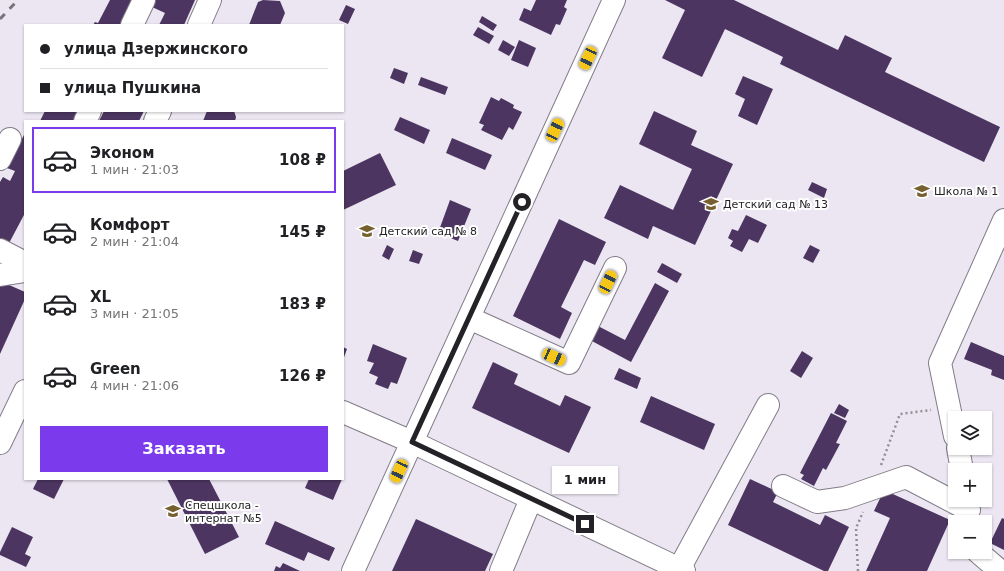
<!DOCTYPE html>
<html lang="ru">
<head>
<meta charset="utf-8">
<style>
	:root { --surface:#fff; --page:#f6f6f6; --text:#202124; --muted:#757577; --line:#e0e0e0; --accent:#7c3aed }
	body { margin:0; font-family:"DejaVu Sans",sans-serif; background:var(--page); color:var(--text); height:100vh; display:flex; flex-direction:column; font-size:15px; white-space:nowrap }
	* { box-sizing:border-box; margin:0 }
	p { font-size:13px; color:var(--muted) }
	.icon { flex:none; width:22px; height:22px; fill:none; stroke:currentColor; stroke-width:2; stroke-linecap:round; stroke-linejoin:round }
	.map { position:relative; flex:1; overflow:hidden }
	.drawer { position:absolute; left:24px; top:120px; width:320px; height:360px; display:flex; flex-direction:column; background:var(--surface); border-radius:0px; box-shadow:0 1px 3px #0004 }
	.drawer>* { flex:none }
	.hud { position:absolute; left:24px; top:24px; width:320px; height:88px; border-radius:0px; box-shadow:0 1px 3px #0004; display:grid; align-content:center; height:88px; padding:0 16px; background:var(--surface) }
	.fabs { position:absolute; left:948px; top:411px; display:grid; gap:8px }
	.fabs a { display:grid; place-items:center; width:44px; height:44px; border-radius:0px; background:var(--surface); box-shadow:0 1px 3px #0004; font-size:20px }
	.end { position:absolute; width:18px; height:18px; margin:-9px; border:5px solid #242226; background:#fff; box-shadow:0 0 0 2px #fff }
	.from { border-radius:50% }
	.bubble { position:absolute; height:28px; border-radius:0px; background:var(--surface); box-shadow:0 1px 3px #0004; font-size:13px; font-weight:700; line-height:28px; text-align:center }
	.car { position:absolute; width:12px; height:24px; margin:-12px -6px; border-radius:5px; box-shadow:0 0 3px 1px #0007; background:linear-gradient(#f5c518 24%,#345 0 40%,#f5c518 0 76%,#345 0 86%,#f5c518 0) }
	.hud b { display:flex; align-items:center; gap:14px; height:38px; font-size:15px }
	.hud b+b { border-top:1px solid var(--line) }
	.hud i { width:10px; height:10px; background:var(--text) }
	ul { padding:7px 0 0; list-style:none }
	li { display:flex; align-items:center; gap:12px; height:66px; margin:0 8px 6px; padding:0 8px; border:2px solid transparent; border-radius:0px }
	li div { flex:1 }
	li b { display:block; font-size:15px }
	li em { font-style:normal; font-weight:700 }
	li.active { border-color:var(--accent) }
	li>.icon { width:36px; height:36px; stroke-width:1.5 }
	.button { display:flex; gap:8px; margin-top:auto; padding:8px 16px }
	.button a { flex:1; height:46px; border-radius:0px; background:var(--accent); color:#fff; font-size:16px; font-weight:700; line-height:46px; text-align:center }
	.map>svg:first-child { display:block }
	.building { fill:#4c3661 }
	.lines { fill:none; stroke-linecap:round; stroke-linejoin:round }
	.minor-casing { stroke:#817c87; stroke-width:24 }
	.path { stroke:#918d95; stroke-width:2.5; stroke-dasharray:2 3; stroke-linecap:butt }
	.minor { stroke:#fff; stroke-width:22 }
	.rail { stroke:#77737b; stroke-width:3; stroke-dasharray:7 7; stroke-linecap:butt }
	.route { stroke:#242226; stroke-width:5 }
	.labels { text-anchor:middle; stroke-width:4; stroke-linejoin:round; paint-order:stroke }
	.poi-label { font-size:11px; fill:#242226; stroke:#fff; text-anchor:start }
</style>
</head>
<body>
<div class="map">
<svg width="1004" height="571" viewBox="0 0 1004 571">
	<rect width="100%" height="100%" fill="#ece6f2"/>
	<!-- building -->
	<g class="building">
		<polygon points="110,0 135,0 122,25 93,25 95,22 98,23"/>
		<polygon points="155,0 195,0 184,25 159,25 165,13 152,7"/>
		<polygon points="263,0 280,1 285,13 280,25 249,25 258,2"/>
		<polygon points="536,0 567,0 564,7 567,9 560,25 556,24 551,35 519,20 524,8 531,11"/>
		<polygon points="665,0 734,0 838,50 845,35 892,58 885,72 1000,127 984,162 780,64 783,57 725,29 702,77 662,58 685,10"/>
		<polygon points="346,5 355,9 348,24 339,20"/>
		<polygon points="482,16 497,25 493,31 479,22"/>
		<polygon points="478,27 494,36 489,44 473,35"/>
		<polygon points="503,40 515,47 509,56 498,50"/>
		<polygon points="519,40 536,48 528,67 511,60"/>
		<polygon points="394,68 408,73 404,84 390,78"/>
		<polygon points="743,76 773,89 757,125 738,116 745,99 735,94"/>
		<polygon points="421,77 448,87 445,95 418,85"/>
		<polygon points="491,97 499,101 501,98 514,105 513,108 522,112 513,130 509,127 502,140 481,130 484,125 479,123"/>
		<polygon points="45,111 78,111 73,121 40,121"/>
		<polygon points="104,111 144,111 139,121 99,121"/>
		<polygon points="207,111 234,111 236,117 235,121 203,121"/>
		<polygon points="654,111 697,131 691,145 733,164 695,245 653,226 648,239 604,218 620,185 673,210 692,169 639,144"/>
		<polygon points="400,117 430,130 424,144 394,130"/>
		<polygon points="25,133 25,213 7,247 0,244 0,182 3,177 10,181 15,171 7,168"/>
		<polygon points="452,138 492,155 485,170 446,153"/>
		<polygon points="380,153 396,185 343,210 343,171"/>
		<polygon points="812,182 827,189 824,198 808,190"/>
		<polygon points="450,200 471,209 458,241 438,233"/>
		<polygon points="746,215 767,225 758,243 749,239 742,252 730,246 733,241 728,238 732,229 738,231"/>
		<polygon points="559,219 606,242 595,265 584,260 561,307 572,313 560,339 513,316"/>
		<polygon points="387,245 394,249 389,260 382,256"/>
		<polygon points="810,245 820,250 813,263 803,258"/>
		<polygon points="413,250 423,254 419,264 409,261"/>
		<polygon points="662,263 682,274 677,283 657,272"/>
		<polygon points="0,281 25,292 25,299 0,354"/>
		<polygon points="655,283 669,291 631,362 590,340 598,326 625,340"/>
		<polygon points="971,342 1004,356 1004,380 991,375 992,370 964,359"/>
		<polygon points="373,344 407,358 397,384 391,382 388,389 375,384 378,377 369,373 374,363 367,361"/>
		<polygon points="343,347 347,349 343,360"/>
		<polygon points="802,351 813,358 801,378 790,371"/>
		<polygon points="493,362 518,374 514,384 560,406 565,395 591,407 569,453 472,408"/>
		<polygon points="619,368 641,378 637,389 614,379"/>
		<polygon points="651,396 715,424 704,450 640,422"/>
		<polygon points="839,404 849,410 845,418 834,413"/>
		<polygon points="831,413 847,421 836,443 840,444 826,470 823,468 814,486 801,479 804,475 800,473"/>
		<polygon points="38,479 64,479 54,499 33,489"/>
		<polygon points="167,479 209,479 239,537 205,554"/>
		<polygon points="309,479 342,479 333,500 305,488"/>
		<polygon points="750,479 778,492 773,502 820,525 825,515 849,527 828,571 824,571 728,525"/>
		<polygon points="884,490 950,520 927,571 866,571 890,518 874,511"/>
		<polygon points="1002,518 1004,519 1004,550 990,543"/>
		<polygon points="416,519 493,554 485,571 392,571"/>
		<polygon points="275,521 335,548 329,561 308,552 304,561 265,544"/>
		<polygon points="12,527 33,537 25,554 31,557 26,567 0,555 0,552"/>
		<polygon points="283,563 300,571 274,571 276,566 280,568"/>
	</g>
	<g class="lines">
		<!-- minor casing -->
		<g class="minor-casing">
			<g id="minor">
				<polyline points="132,25 144,0"/>
				<polyline points="199,25 210,0"/>
				<polyline points="85,121 90,111"/>
				<polyline points="155,121 160,111"/>
				<polyline points="0,159 10,139"/>
				<polyline points="0,250 25,263"/>
				<polyline points="0,275 25,271"/>
				<polyline points="469,318 569,363 615,268"/>
				<polyline points="343,412 412,442 684,571"/>
				<polyline points="955,436 940,363 1004,220"/>
				<polyline points="0,443 25,391"/>
				<polyline points="958,448 962,470"/>
				<polyline points="783,486 817,502 845,498 906,477 969,510"/>
				<polyline points="978,552 1000,571"/>
				<polyline points="353,571 614,0"/>
				<polyline points="501,571 531,499"/>
				<polyline points="678,571 768,405"/>
			</g>
		</g>
		<!-- path -->
		<g class="path">
			<polyline points="881,465 900,414 931,410"/>
			<polyline points="858,571 856,528 863,512"/>
		</g>
		<!-- minor -->
		<use href="#minor" class="minor"/>
		<!-- rail -->
		<polyline class="rail" points="0,19 18,0"/>
	</g>
	<g class="lines">
		<!-- route -->
		<polyline class="route" points="522,202 412,442 585,524"/>
	</g>
	<!-- icons -->
	<defs>
		<g id="school-bare" transform="scale(1.2)"><path d="M0-5L7-2L0 1L-7-2ZM-4 1L0 2.5L4 1V4Q0 6-4 4Z" fill="#766030" stroke="#fff" stroke-width="2.5" paint-order="stroke"/></g>
	</defs>
	<g fill-rule="evenodd">
		<use href="#school-bare" x="922" y="191"/>
		<use href="#school-bare" x="711" y="204"/>
		<use href="#school-bare" x="367" y="231"/>
		<use href="#school-bare" x="173" y="511"/>
	</g>
	<g class="labels">
		<!-- poi labels -->
		<g class="poi-label">
			<text x="934" y="195">Школа № 1</text>
			<text x="723" y="208">Детский сад № 13</text>
			<text x="379" y="235">Детский сад № 8</text>
			<text x="185" y="509">Спецшкола -<tspan x="185" dy="13">интернат №5</tspan></text>
		</g>
	</g>
</svg>
<div class="fabs">
<a><svg class="icon" aria-label="layers" viewBox="0 0 24 24"><path d="M12 4l9 5-9 5-9-5zM3 14l9 5 9-5"/></svg></a>
<a>+</a>
<a>−</a>
</div>
<i class="end from" style="left:522px;top:202px"></i>
<i class="end" style="left:585px;top:524px"></i>
<div class="bubble" style="left:552px;top:466px;width:66px">1 мин</div>
<i class="car" style="left:588px;top:58px;rotate:205deg"></i>
<i class="car" style="left:555px;top:130px;rotate:25deg"></i>
<i class="car" style="left:608px;top:282px;rotate:26deg"></i>
<i class="car" style="left:554px;top:357px;rotate:114deg"></i>
<i class="car" style="left:399px;top:471px;rotate:205deg"></i>
<div class="hud">
<b><i class="from"></i>улица Дзержинского</b>
<b><i></i>улица Пушкина</b>
</div>
<section class="drawer">
<ul>
<li class="active"><svg class="icon" aria-label="car" viewBox="0 0 24 24"><path d="M5 17H2v-5l4-1 3-4h7l3 4 3 1v5h-3M9 17h6M6 11h13"/><circle cx="7" cy="17" r="2"/><circle cx="17" cy="17" r="2"/></svg><div><b>Эконом</b><p>1 мин · 21:03</p></div><em>108 ₽</em></li>
<li><svg class="icon" aria-label="car" viewBox="0 0 24 24"><path d="M5 17H2v-5l4-1 3-4h7l3 4 3 1v5h-3M9 17h6M6 11h13"/><circle cx="7" cy="17" r="2"/><circle cx="17" cy="17" r="2"/></svg><div><b>Комфорт</b><p>2 мин · 21:04</p></div><em>145 ₽</em></li>
<li><svg class="icon" aria-label="car" viewBox="0 0 24 24"><path d="M5 17H2v-5l4-1 3-4h7l3 4 3 1v5h-3M9 17h6M6 11h13"/><circle cx="7" cy="17" r="2"/><circle cx="17" cy="17" r="2"/></svg><div><b>XL</b><p>3 мин · 21:05</p></div><em>183 ₽</em></li>
<li><svg class="icon" aria-label="car" viewBox="0 0 24 24"><path d="M5 17H2v-5l4-1 3-4h7l3 4 3 1v5h-3M9 17h6M6 11h13"/><circle cx="7" cy="17" r="2"/><circle cx="17" cy="17" r="2"/></svg><div><b>Green</b><p>4 мин · 21:06</p></div><em>126 ₽</em></li>
</ul>
<div class="button"><a>Заказать</a></div>
</section>
</div>
</body>
</html>
